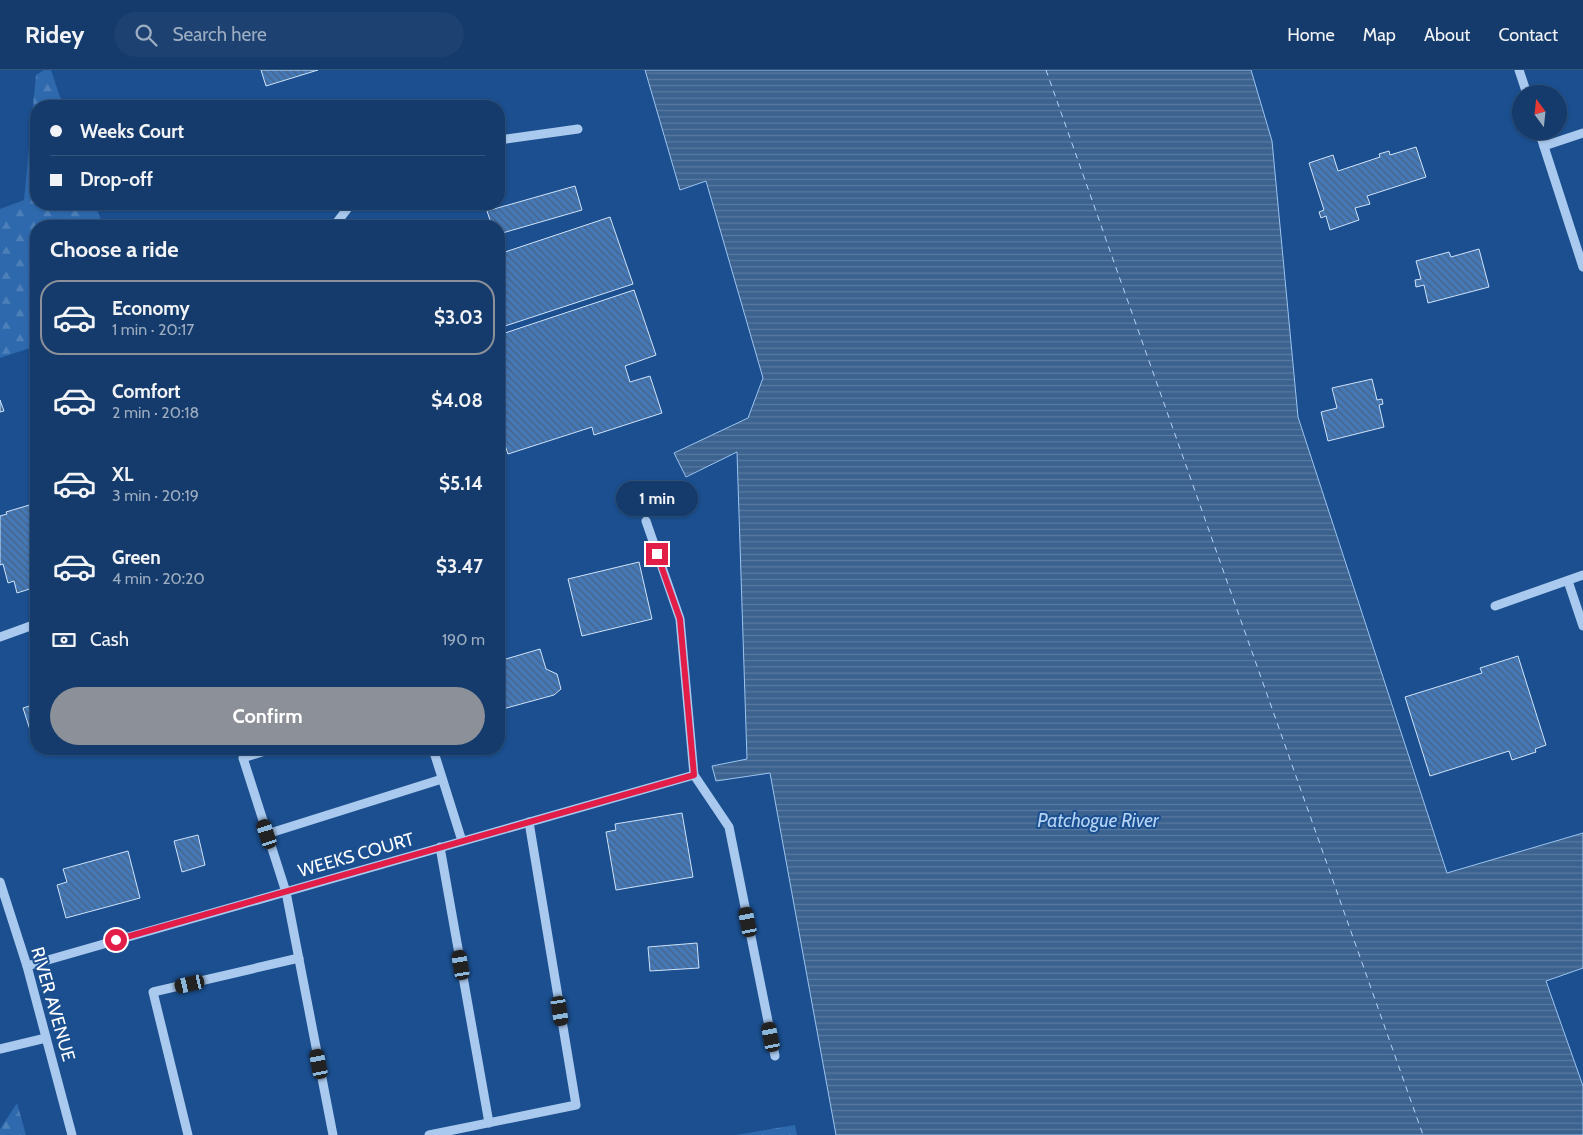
<!DOCTYPE html>
<html lang="en">
<head>
<meta charset="utf-8">
<style>
	:root { --surface:#143b6b; --page:#1d4271; --text:#f1f3f6; --muted:#9dadc1; --line:#33557e; --accent:#8c9099 }
	body { margin:0; font-family:Cabin,sans-serif; background:var(--page); color:var(--text); height:100vh; display:flex; flex-direction:column; font-size:19px; white-space:nowrap }
	* { box-sizing:border-box; margin:0 }
	p { font-size:16px; color:var(--muted) }
	.icon { flex:none; width:28px; height:28px; fill:none; stroke:currentColor; stroke-width:2; stroke-linecap:round; stroke-linejoin:round }
	.map { position:relative; flex:1; overflow:hidden }
	.details { position:absolute; left:30px; top:150px; width:475px; height:535px; display:flex; flex-direction:column; background:var(--surface); border-radius:20px; box-shadow:0 1px 4px #0004,0 0 0 1px var(--line) }
	.details>* { flex:none }
	.hud { position:absolute; left:30px; top:30px; width:475px; height:110px; border-radius:20px; box-shadow:0 1px 4px #0004,0 0 0 1px var(--line); display:grid; align-content:center; height:110px; padding:0 20px; background:var(--surface) }
	.needle { width:32px; rotate:345deg }
	.controls { position:absolute; left:1512px; top:15px; display:grid; gap:10px }
	.controls a { display:grid; place-items:center; width:55px; height:55px; border-radius:50%; background:var(--surface); box-shadow:0 1px 4px #0004,0 0 0 1px var(--line); font-size:25px }
	.end { position:absolute; width:22px; height:22px; margin:-11px; border:6px solid #e11d48; background:#fff; box-shadow:0 0 0 2px #fff }
	.from { border-radius:50% }
	.bubble { position:absolute; height:35px; border-radius:18px; background:var(--surface); box-shadow:0 1px 4px #0004,0 0 0 1px var(--line); font-size:16px; font-weight:800; line-height:35px; text-align:center }
	.car { position:absolute; width:15px; height:30px; margin:-15px -8px; border-radius:6px; box-shadow:0 0 4px 1px #0007; background:linear-gradient(#222 24%,#8ab4d8 0 40%,#222 0 76%,#8ab4d8 0 86%,#222 0) }
	.hud b { display:flex; align-items:center; gap:18px; height:48px; font-size:19px }
	.hud b+b { border-top:1px solid var(--line) }
	.hud i { width:12px; height:12px; background:var(--text) }
	ul { padding:0; list-style:none }
	li { display:flex; align-items:center; gap:15px; height:75px; margin:0 10px 8px; padding:0 10px; border:2px solid transparent; border-radius:20px }
	li div { flex:1 }
	li b { display:block; font-size:19px }
	li em { font-style:normal; font-weight:800 }
	li.active { border-color:var(--accent) }
	li>.icon { width:45px; height:45px; stroke-width:1.5 }
	h2 { padding:0 20px; font-size:22px; line-height:60px }
	.pay { display:flex; align-items:center; gap:12px; height:55px; padding:0 20px; font-size:19px }
	.pay p { margin-inline-start:auto }
	.cta { display:flex; gap:10px; margin-top:auto; padding:10px 20px }
	.cta a { flex:1; height:58px; border-radius:30px; background:var(--accent); color:#fff; font-size:20px; font-weight:800; line-height:58px; text-align:center }
	header { display:flex; align-items:center; gap:30px; box-sizing:border-box; height:70px; padding:0 25px; background:var(--surface); border-bottom:1px solid var(--line) }
	header strong { font-size:24px }
	nav { display:flex; gap:28px; margin-inline-start:auto; font-size:18px }
	.search { width:350px; height:45px; background:var(--page); display:flex; align-items:center; gap:12px; box-sizing:border-box; padding:0 18px; border-radius:28px; color:var(--muted); font-size:19px }
	.map>svg:first-child { display:block }
	.forest { fill:url(#forest-firs) }
	.water { fill:url(#water-rules); stroke:#9cc4f0 }
	.lines { fill:none; stroke-linecap:round; stroke-linejoin:round }
	.ferry { stroke:#b5d3f5; stroke-width:1; stroke-dasharray:6 5; stroke-linecap:butt }
	.building { fill:url(#building-back-hatch); stroke:#cfe3fa }
	.minor { stroke:#a9c9ee; stroke-width:9 }
	.route { stroke:#e11d48; stroke-width:6 }
	.labels { text-anchor:middle; stroke-width:4; stroke-linejoin:round; paint-order:stroke }
	.street-label { font-size:18px; fill:#fff; stroke:#1b4f8f }
	.water-label { font-size:19px; font-style:italic; fill:#b5d3f5; stroke:#1b4f8f }
</style>
</head>
<body>
<header>
<strong>Ridey</strong>
<div class="search"><svg class="icon" aria-label="search" viewBox="0 0 24 24"><circle cx="10" cy="10" r="6"/><path d="M15 15l6 6"/></svg>Search here</div>
<nav><a>Home</a><a>Map</a><a>About</a><a>Contact</a></nav>
</header>
<div class="map">
<svg width="1583" height="1065" viewBox="0 0 1583 1065">
	<defs>
		<pattern id="forest-firs" width="22" height="20" patternUnits="userSpaceOnUse" patternTransform="scale(1.25)"><rect width="22" height="20" fill="#2e69ad"/><path d="M5 1l3.5 6h-7zM16 11l3.5 6h-7z" fill="#4d80b9"/></pattern>
		<pattern id="water-rules" width="6" height="5" patternUnits="userSpaceOnUse" patternTransform="scale(1.25)"><rect width="6" height="5" fill="#3c6290"/><path d="M0 2.5h6" fill="none" stroke="#597aa1"/></pattern>
		<pattern id="building-back-hatch" width="6" height="6" patternUnits="userSpaceOnUse" patternTransform="scale(1.25)"><rect width="6" height="6" fill="#4478b7"/><path d="M-1 5l2 2M0 0l6 6M5-1l2 2" fill="none" stroke="#486282"/></pattern>
	</defs>
	<rect width="100%" height="100%" fill="#1b4f8f"/>
	<!-- forest -->
	<g class="forest">
		<polygon points="44,0 51,0 63,36 36,36 36,134 95,134 103,156 36,156 36,276 0,288 0,139 24,130 36,5"/>
		<polygon points="17,1033 26,1065 0,1065 0,1059"/>
		<polygon points="795,1055 797,1065 736,1065"/>
	</g>
	<!-- water -->
	<polygon class="water" points="645,0 1251,0 1272,71 1298,347 1447,803 1583,763 1583,898 1546,911 1583,1016 1583,1065 836,1065 770,703 716,711 712,696 747,689 737,382 686,407 674,383 748,348 763,308 706,111 680,120"/>
	<g class="lines">
		<!-- ferry -->
		<polyline class="ferry" points="1046,0 1423,1065"/>
	</g>
	<!-- building -->
	<g class="building">
		<polygon points="261,0 318,0 266,16"/>
		<polygon points="1416,77 1426,107 1367,126 1370,134 1355,138 1359,150 1330,160 1326,146 1321,148 1319,142 1324,140 1309,93 1333,85 1338,101 1380,87 1379,84 1389,81 1390,85"/>
		<polygon points="575,116 582,140 499,164 499,156 492,156 487,141"/>
		<polygon points="610,147 633,214 499,258 499,184"/>
		<polygon points="1479,179 1489,217 1428,233 1424,215 1416,217 1415,210 1421,209 1416,191 1449,182 1451,187"/>
		<polygon points="634,220 656,285 625,296 630,312 650,306 662,343 594,365 592,357 508,384 499,357 499,265"/>
		<polygon points="1372,309 1377,330 1382,329 1383,334 1379,335 1384,357 1328,371 1321,342 1337,338 1332,318"/>
		<polygon points="0,330 4,341 0,342"/>
		<polygon points="36,433 36,517 17,523 14,511 8,513 3,494 0,495 0,446 7,444 6,442"/>
		<polygon points="639,492 652,549 582,566 568,509"/>
		<polygon points="540,579 546,599 557,604 561,619 554,625 499,640 499,591"/>
		<polygon points="1518,586 1546,675 1535,679 1536,682 1512,690 1509,681 1430,706 1405,627 1482,603 1480,598"/>
		<polygon points="36,634 36,662 31,663 23,638"/>
		<polygon points="682,743 693,807 616,820 606,762 616,760 615,754"/>
		<polygon points="198,765 205,795 182,802 174,771"/>
		<polygon points="128,781 140,828 66,848 57,815 67,812 63,799"/>
		<polygon points="697,873 699,898 650,901 648,877"/>
	</g>
	<g class="lines">
		<!-- minor -->
		<g class="minor">
			<polyline points="1519,0 1527,24"/>
			<polyline points="1539,61 1583,197"/>
			<polyline points="499,70 578,59"/>
			<polyline points="1544,76 1583,63"/>
			<polyline points="334,156 351,134"/>
			<polyline points="646,451 680,549 694,705 729,757 775,986"/>
			<polyline points="1568,511 1583,556"/>
			<polyline points="1495,536 1583,505"/>
			<polyline points="0,567 36,554"/>
			<polyline points="271,679 243,688 286,822 333,1065"/>
			<polyline points="433,679 462,771"/>
			<polyline points="267,764 442,709"/>
			<polyline points="440,777 489,1053"/>
			<polyline points="0,812 27,896 72,1065"/>
			<polyline points="27,896 694,705"/>
			<polyline points="0,979 46,968"/>
			<polyline points="188,1065 153,922 299,888"/>
			<polyline points="429,1065 576,1035 529,752"/>
		</g>
	</g>
	<g class="lines">
		<!-- route -->
		<polyline class="route" points="116,870 694,705 680,549 657,484"/>
	</g>
	<g class="labels">
		<!-- street labels -->
		<g class="street-label">
			<text transform="translate(356 785) rotate(-16)" y="6">WEEKS COURT</text>
			<text transform="translate(53 934) rotate(74)" y="6">RIVER AVENUE</text>
		</g>
		<!-- water labels -->
		<g class="water-label">
			<text x="1098" y="757">Patchogue River</text>
		</g>
	</g>
</svg>
<div class="controls">
<a><svg class="needle" viewBox="-14 -14 28 28"><path d="M0-13l5 13h-10z" fill="#e53935"/><path d="M0 13l5-13h-10z" fill="#9dadc1"/></svg></a>
</div>
<i class="end from" style="left:116px;top:870px"></i>
<i class="end" style="left:657px;top:484px"></i>
<div class="bubble" style="left:616px;top:411px;width:82px">1 min</div>
<i class="car" style="left:267px;top:764px;rotate:342deg"></i>
<i class="car" style="left:748px;top:852px;rotate:349deg"></i>
<i class="car" style="left:461px;top:895px;rotate:350deg"></i>
<i class="car" style="left:190px;top:914px;rotate:257deg"></i>
<i class="car" style="left:560px;top:941px;rotate:171deg"></i>
<i class="car" style="left:771px;top:967px;rotate:349deg"></i>
<i class="car" style="left:319px;top:994px;rotate:349deg"></i>
<div class="hud">
<b><i class="from"></i>Weeks Court</b>
<b><i></i>Drop-off</b>
</div>
<section class="details">
<h2>Choose a ride</h2>
<ul>
<li class="active"><svg class="icon" aria-label="car" viewBox="0 0 24 24"><path d="M5 17H2v-5l4-1 3-4h7l3 4 3 1v5h-3M9 17h6M6 11h13"/><circle cx="7" cy="17" r="2"/><circle cx="17" cy="17" r="2"/></svg><div><b>Economy</b><p>1 min · 20:17</p></div><em>$3.03</em></li>
<li><svg class="icon" aria-label="car" viewBox="0 0 24 24"><path d="M5 17H2v-5l4-1 3-4h7l3 4 3 1v5h-3M9 17h6M6 11h13"/><circle cx="7" cy="17" r="2"/><circle cx="17" cy="17" r="2"/></svg><div><b>Comfort</b><p>2 min · 20:18</p></div><em>$4.08</em></li>
<li><svg class="icon" aria-label="car" viewBox="0 0 24 24"><path d="M5 17H2v-5l4-1 3-4h7l3 4 3 1v5h-3M9 17h6M6 11h13"/><circle cx="7" cy="17" r="2"/><circle cx="17" cy="17" r="2"/></svg><div><b>XL</b><p>3 min · 20:19</p></div><em>$5.14</em></li>
<li><svg class="icon" aria-label="car" viewBox="0 0 24 24"><path d="M5 17H2v-5l4-1 3-4h7l3 4 3 1v5h-3M9 17h6M6 11h13"/><circle cx="7" cy="17" r="2"/><circle cx="17" cy="17" r="2"/></svg><div><b>Green</b><p>4 min · 20:20</p></div><em>$3.47</em></li>
</ul>
<div class="pay"><svg class="icon" aria-label="cash" viewBox="0 0 24 24"><path d="M3 7h18v10H3z"/><circle cx="12" cy="12" r="2"/></svg>Cash<p>190 m</p></div>
<div class="cta"><a>Confirm</a></div>
</section>
</div>
</body>
</html>
